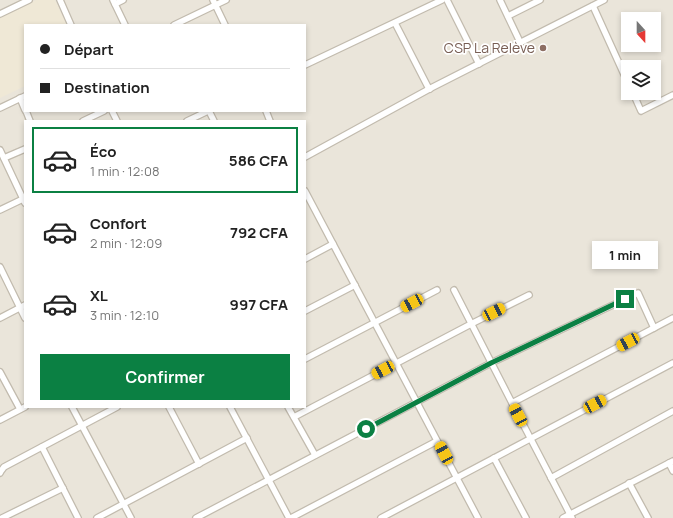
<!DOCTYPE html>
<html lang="fr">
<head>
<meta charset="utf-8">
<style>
	:root { --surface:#fff; --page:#f6f6f6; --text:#222; --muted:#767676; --line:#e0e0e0; --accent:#0b8043 }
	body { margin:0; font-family:Manrope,sans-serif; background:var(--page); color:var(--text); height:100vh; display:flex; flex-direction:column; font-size:15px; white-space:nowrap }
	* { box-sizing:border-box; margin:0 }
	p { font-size:13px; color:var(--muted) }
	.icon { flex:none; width:22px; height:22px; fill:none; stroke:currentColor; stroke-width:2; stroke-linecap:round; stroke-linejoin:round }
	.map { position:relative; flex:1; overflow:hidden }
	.details { position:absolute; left:24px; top:120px; width:282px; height:288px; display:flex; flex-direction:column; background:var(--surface); border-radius:0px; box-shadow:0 2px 6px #0003 }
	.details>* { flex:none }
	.banner { position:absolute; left:24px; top:24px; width:282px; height:88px; border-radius:0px; box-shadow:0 2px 6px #0003; display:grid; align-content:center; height:88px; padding:0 16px; background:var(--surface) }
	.needle { width:26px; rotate:159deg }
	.controls { position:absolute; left:621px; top:12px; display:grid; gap:8px }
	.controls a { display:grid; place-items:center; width:40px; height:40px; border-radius:0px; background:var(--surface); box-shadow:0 2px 6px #0003; font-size:20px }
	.end { position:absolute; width:18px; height:18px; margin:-9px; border:5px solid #0b8043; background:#fff; box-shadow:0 0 0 2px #fff }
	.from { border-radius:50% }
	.bubble { position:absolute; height:28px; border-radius:0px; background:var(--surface); box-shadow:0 2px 6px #0003; font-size:13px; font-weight:700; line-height:28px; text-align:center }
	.car { position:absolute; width:12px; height:24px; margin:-12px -6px; border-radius:5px; box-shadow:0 0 3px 1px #0007; background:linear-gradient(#f5c518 24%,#345 0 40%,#f5c518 0 76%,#345 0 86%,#f5c518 0) }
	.banner b { display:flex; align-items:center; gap:14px; height:38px; font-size:15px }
	.banner b+b { border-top:1px solid var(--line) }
	.banner i { width:10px; height:10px; background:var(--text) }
	ul { padding:7px 0 0; list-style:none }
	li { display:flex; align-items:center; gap:12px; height:66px; margin:0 8px 6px; padding:0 8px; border:2px solid transparent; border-radius:0px }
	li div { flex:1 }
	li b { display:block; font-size:15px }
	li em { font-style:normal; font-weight:700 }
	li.on { border-color:var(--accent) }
	li>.icon { width:36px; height:36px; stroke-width:1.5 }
	.button { display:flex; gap:8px; margin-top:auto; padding:8px 16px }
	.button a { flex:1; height:46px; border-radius:0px; background:var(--accent); color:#fff; font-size:16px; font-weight:700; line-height:46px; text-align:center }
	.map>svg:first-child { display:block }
	.residential { fill:#eae5da; fill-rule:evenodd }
	.education { fill:#efe8d6 }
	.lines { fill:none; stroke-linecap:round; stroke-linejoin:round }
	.minor-casing { stroke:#c2bbae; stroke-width:8 }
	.minor { stroke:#fff; stroke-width:5.5 }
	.route { stroke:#0b8043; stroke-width:5 }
	.education-dot { fill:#8d6e63; stroke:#fff; stroke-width:1.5 }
	.labels { text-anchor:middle; stroke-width:3.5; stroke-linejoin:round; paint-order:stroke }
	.education-label { font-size:14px; fill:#785e54; stroke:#fff; text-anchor:end }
</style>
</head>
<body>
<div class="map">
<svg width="673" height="518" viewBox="0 0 673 518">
	<rect width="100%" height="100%" fill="#f6f3ec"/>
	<!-- residential -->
	<path class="residential" d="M0,0H673V518H0ZM628,19H654V45H628ZM25,25H305V111H25ZM628,67H654V93H628ZM25,121H305V407H25Z"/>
	<!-- education -->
	<polygon class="education" points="36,0 55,0 67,25 25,25 25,86 0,98 0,17"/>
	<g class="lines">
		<!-- minor casing -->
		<g class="minor-casing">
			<g id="minor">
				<polyline points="60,0 71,25"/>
				<polyline points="113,0 125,25"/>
				<polyline points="213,0 225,25"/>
				<polyline points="447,0 479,64"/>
				<polyline points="500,0 520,42"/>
				<polyline points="115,4 123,0"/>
				<polyline points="593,6 628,83"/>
				<polyline points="0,14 29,0"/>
				<polyline points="508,16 540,0"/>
				<polyline points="395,23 428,87 430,89"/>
				<polyline points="174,25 226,0"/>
				<polyline points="305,65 442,0"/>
				<polyline points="633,93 641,111 673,95"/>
				<polyline points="20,98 25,110"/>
				<polyline points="0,108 25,96"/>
				<polyline points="26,111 30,121"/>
				<polyline points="112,111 117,121"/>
				<polyline points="209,111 214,121"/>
				<polyline points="266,111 270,121"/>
				<polyline points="83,121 104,111"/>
				<polyline points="187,121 208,111"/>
				<polyline points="0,150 25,203"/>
				<polyline points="305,157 431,88 604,0"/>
				<polyline points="4,158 25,149"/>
				<polyline points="305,191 478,518"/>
				<polyline points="0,210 25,198"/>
				<polyline points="305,259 333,244"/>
				<polyline points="0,267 25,318"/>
				<polyline points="454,290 512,403 572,518"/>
				<polyline points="305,311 355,285"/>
				<polyline points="0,318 25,305"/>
				<polyline points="305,359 437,290"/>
				<polyline points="0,372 20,409"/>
				<polyline points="512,403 673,318"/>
				<polyline points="72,407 131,518"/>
				<polyline points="169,407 199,464"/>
				<polyline points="230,407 289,518"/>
				<polyline points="288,407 315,455"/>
				<polyline points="294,417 471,324 529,295"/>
				<polyline points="0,420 25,407"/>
				<polyline points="42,447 78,518"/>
				<polyline points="494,458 526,518"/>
				<polyline points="669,463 673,471"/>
				<polyline points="0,473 1,471 4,467 117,407"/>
				<polyline points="551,478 673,411"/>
				<polyline points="629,483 648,518"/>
				<polyline points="2,518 63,488"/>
				<polyline points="97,518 247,438"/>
				<polyline points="196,518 491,363 638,293 654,328"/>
				<polyline points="291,518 437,441"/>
				<polyline points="381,518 673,363"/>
				<polyline points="563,518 673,461"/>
			</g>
		</g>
		<!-- minor -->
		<use href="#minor" class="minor"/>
	</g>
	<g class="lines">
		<!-- route -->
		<polyline class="route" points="366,429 491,363 625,299"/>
	</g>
	<!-- markers -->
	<circle class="education-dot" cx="543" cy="48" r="4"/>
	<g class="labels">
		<!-- education labels -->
		<g class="education-label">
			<text x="535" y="53">CSP La Relève</text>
		</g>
	</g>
</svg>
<div class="controls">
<a><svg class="needle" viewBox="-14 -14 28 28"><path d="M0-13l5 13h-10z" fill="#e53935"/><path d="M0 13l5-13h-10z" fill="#767676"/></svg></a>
<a><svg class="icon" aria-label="layers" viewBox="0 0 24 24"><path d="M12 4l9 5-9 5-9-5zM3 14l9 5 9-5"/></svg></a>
</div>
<i class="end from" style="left:366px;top:429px"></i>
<i class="end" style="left:625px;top:299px"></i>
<div class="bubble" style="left:592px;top:241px;width:66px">1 min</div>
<i class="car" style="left:412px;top:303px;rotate:242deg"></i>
<i class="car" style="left:494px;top:312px;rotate:63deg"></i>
<i class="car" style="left:628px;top:342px;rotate:242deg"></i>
<i class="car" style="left:383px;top:370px;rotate:242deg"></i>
<i class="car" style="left:595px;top:404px;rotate:62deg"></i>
<i class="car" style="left:518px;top:415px;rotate:332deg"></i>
<i class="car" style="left:444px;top:453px;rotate:332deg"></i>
<div class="banner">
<b><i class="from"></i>Départ</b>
<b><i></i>Destination</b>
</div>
<section class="details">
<ul>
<li class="on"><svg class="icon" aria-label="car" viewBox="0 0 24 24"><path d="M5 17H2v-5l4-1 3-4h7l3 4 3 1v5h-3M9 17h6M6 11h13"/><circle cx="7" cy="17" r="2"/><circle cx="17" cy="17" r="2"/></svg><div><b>Éco</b><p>1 min · 12:08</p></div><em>586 CFA</em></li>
<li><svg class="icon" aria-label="car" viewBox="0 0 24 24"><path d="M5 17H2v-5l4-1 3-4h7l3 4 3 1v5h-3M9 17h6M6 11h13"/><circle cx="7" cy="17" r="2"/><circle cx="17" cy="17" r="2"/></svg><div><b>Confort</b><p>2 min · 12:09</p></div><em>792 CFA</em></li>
<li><svg class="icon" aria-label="car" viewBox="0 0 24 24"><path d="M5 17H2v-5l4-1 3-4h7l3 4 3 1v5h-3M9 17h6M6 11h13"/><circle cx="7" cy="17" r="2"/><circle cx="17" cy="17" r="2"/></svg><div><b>XL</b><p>3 min · 12:10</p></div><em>997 CFA</em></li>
</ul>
<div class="button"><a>Confirmer</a></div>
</section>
</div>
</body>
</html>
